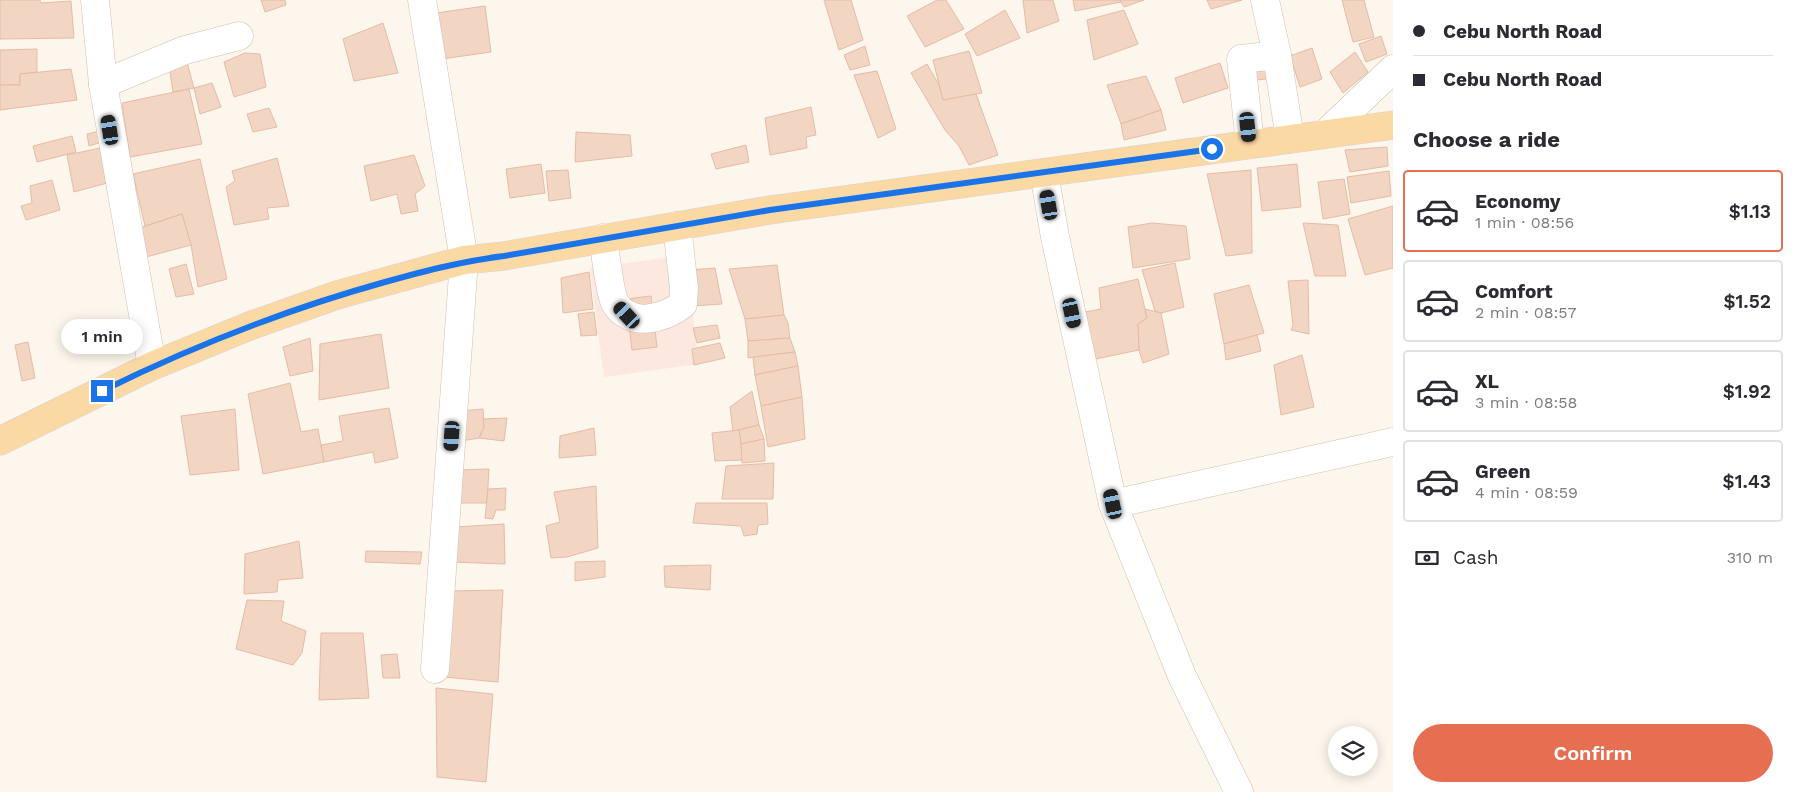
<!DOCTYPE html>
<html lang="en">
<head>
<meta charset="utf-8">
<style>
	:root { --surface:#fff; --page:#f7f7f7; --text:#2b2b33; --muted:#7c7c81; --line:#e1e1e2; --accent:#e76f51 }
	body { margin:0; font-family:"Work Sans",sans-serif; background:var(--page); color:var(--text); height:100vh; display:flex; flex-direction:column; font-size:19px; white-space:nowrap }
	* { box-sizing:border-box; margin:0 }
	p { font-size:16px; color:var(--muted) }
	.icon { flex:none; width:28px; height:28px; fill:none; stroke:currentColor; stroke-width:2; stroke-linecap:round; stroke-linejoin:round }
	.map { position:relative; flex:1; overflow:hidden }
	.details { display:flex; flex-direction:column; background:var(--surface); width:400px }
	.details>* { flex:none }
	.guide { display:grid; align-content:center; height:110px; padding:0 20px; background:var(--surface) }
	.buttons { position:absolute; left:1328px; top:726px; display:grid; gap:10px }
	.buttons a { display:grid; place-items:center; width:50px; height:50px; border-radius:50%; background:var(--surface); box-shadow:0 2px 12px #0003; font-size:25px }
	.end { position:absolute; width:22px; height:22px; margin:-11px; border:6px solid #1a73e8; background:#fff; box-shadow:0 0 0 2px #fff }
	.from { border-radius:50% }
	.bubble { position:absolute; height:35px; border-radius:18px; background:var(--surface); box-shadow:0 2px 12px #0003; font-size:16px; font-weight:600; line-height:35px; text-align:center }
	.car { position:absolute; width:15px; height:30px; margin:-15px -8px; border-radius:6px; box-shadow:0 0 4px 1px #0007; background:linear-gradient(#222 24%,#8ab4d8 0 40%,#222 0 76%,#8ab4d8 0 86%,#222 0) }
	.guide b { display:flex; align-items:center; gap:18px; height:48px; font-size:19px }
	.guide b+b { border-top:1px solid var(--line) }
	.guide i { width:12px; height:12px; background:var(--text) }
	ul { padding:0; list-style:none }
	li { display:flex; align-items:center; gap:15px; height:82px; margin:0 10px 8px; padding:0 10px; border:2px solid var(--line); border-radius:5px }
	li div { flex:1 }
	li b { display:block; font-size:19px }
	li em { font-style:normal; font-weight:600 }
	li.on { border-color:var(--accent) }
	li>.icon { width:45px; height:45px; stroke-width:1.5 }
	h2 { padding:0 20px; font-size:22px; line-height:60px }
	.pay { display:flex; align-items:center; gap:12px; height:55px; padding:0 20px; font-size:19px }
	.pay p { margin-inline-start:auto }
	.cta { display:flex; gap:10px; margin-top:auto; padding:10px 20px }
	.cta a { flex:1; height:58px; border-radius:30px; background:var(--accent); color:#fff; font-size:20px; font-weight:600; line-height:58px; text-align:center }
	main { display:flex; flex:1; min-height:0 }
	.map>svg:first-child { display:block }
	.commercial { fill:#fde8e0 }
	.building { fill:#f3d5c3; stroke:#e6bba3 }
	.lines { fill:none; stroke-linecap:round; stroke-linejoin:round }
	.minor-casing { stroke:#d1beb0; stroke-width:29 }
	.major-casing { stroke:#dad1cd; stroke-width:29 }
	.minor { stroke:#fff; stroke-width:28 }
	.major { stroke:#fbd9a5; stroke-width:28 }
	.route { stroke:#1a73e8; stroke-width:6 }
</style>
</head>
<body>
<main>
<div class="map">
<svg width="1393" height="792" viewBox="0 0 1393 792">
	<rect width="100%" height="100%" fill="#fdf6ec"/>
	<!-- commercial -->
	<polygon class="commercial" points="685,255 699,364 604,377 590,268"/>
	<!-- building -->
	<g class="building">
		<polygon points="0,0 40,0 41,3 71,1 74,38 0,39"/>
		<polygon points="261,0 285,0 286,5 265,12"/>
		<polygon points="824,0 851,0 863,40 839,50"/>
		<polygon points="937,0 946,0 964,29 925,47 907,16"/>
		<polygon points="1023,0 1053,0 1059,21 1027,33"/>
		<polygon points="1073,0 1120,0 1121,2 1075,11"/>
		<polygon points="1120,0 1144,0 1124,7"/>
		<polygon points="1207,0 1242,0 1211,9"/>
		<polygon points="1342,0 1364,0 1374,37 1353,42"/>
		<polygon points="485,6 491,52 442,59 429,14"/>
		<polygon points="1005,10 1020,38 977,56 965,34"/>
		<polygon points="1124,10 1138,44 1094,60 1087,20"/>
		<polygon points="383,23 398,73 354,81 343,39"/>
		<polygon points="1381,36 1387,54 1366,62 1359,44"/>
		<polygon points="865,46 870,65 850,70 844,55"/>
		<polygon points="1312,48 1322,79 1300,87 1290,56"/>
		<polygon points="37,49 37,72 20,74 20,85 0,85 0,50"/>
		<polygon points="969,51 982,93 943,100 933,60"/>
		<polygon points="1355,52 1368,72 1343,93 1330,72"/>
		<polygon points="245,53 260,54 266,87 234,97 224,62"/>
		<polygon points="185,55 194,88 173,92 168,59"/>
		<polygon points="1271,60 1273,78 1249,81 1247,63"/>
		<polygon points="1220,63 1228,88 1183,103 1175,78"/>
		<polygon points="927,64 939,85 943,100 976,94 998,155 969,165 959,146 945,130 911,73"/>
		<polygon points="71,69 77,100 0,110 0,85 20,85 20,74"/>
		<polygon points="877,71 896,129 878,138 854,75"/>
		<polygon points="1146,76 1161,110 1121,124 1107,85"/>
		<polygon points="212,83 221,107 200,114 194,88"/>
		<polygon points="189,89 202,144 130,157 122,103"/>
		<polygon points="811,107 816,135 806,137 807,148 770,155 765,118"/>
		<polygon points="269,108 277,127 253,132 247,114"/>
		<polygon points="1161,110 1166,130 1124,140 1121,124"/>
		<polygon points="100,131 102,142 89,146 87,134"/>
		<polygon points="576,132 630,135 632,156 575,162"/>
		<polygon points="72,136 76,152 37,162 33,146"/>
		<polygon points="746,145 749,162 716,169 711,154"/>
		<polygon points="105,147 111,182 74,192 67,155"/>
		<polygon points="1387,147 1388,166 1350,172 1345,150"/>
		<polygon points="414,155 425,186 415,194 418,211 401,214 397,194 371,201 364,166"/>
		<polygon points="277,158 289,206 267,208 269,219 234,225 226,187 235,181 232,171"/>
		<polygon points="200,159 227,279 198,287 191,245 182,214 145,226 133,174"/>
		<polygon points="541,164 545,193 510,198 506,169"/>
		<polygon points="1297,164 1301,207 1262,211 1257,168"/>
		<polygon points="568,170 571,198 549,201 546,171"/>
		<polygon points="1251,170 1252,253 1226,256 1207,174"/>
		<polygon points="1389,171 1391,196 1351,203 1347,177"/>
		<polygon points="1344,179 1350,214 1323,219 1318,182"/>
		<polygon points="52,180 60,210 26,220 21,206 32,203 30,186"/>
		<polygon points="1393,206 1393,268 1365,275 1348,219"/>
		<polygon points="182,214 191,245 146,257 140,228"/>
		<polygon points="1152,223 1186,226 1190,259 1133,268 1128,227"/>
		<polygon points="1303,223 1338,225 1346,276 1315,276"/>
		<polygon points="1175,263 1184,307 1161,313 1155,311 1142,270"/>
		<polygon points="186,264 194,294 176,297 169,269"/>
		<polygon points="777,265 784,315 745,319 729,269"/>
		<polygon points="715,268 722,304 693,306 690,270"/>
		<polygon points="589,272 593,309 563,313 561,278"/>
		<polygon points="1138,279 1147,318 1138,324 1139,350 1086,361 1085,312 1101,309 1099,288"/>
		<polygon points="1308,280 1309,334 1291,330 1293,325 1288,281"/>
		<polygon points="1249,285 1264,333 1224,344 1214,294"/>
		<polygon points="651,296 657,347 632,350 626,299"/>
		<polygon points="1145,309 1161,313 1169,354 1143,363 1139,350 1138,324 1147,318"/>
		<polygon points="594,312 597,335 581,336 578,314"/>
		<polygon points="784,315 788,323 790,338 748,341 745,319"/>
		<polygon points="717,325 720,338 697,343 693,328"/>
		<polygon points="381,334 389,388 319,400 320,344"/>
		<polygon points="1257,335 1261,351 1226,360 1224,344"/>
		<polygon points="310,338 313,371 290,376 283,347"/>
		<polygon points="790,338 795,352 748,358 748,341"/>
		<polygon points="28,342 35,378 22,381 15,345"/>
		<polygon points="720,343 725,358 694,365 692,349"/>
		<polygon points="795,352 798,366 755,375 753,357"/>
		<polygon points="1302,355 1314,407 1281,415 1274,365"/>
		<polygon points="798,366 802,397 761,406 755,375"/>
		<polygon points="290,383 301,432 318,429 324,462 263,474 248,394"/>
		<polygon points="752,391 759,425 733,431 730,407"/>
		<polygon points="802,397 805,439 768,447 761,406"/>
		<polygon points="389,408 398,458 375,463 373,452 324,462 321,445 343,441 339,416"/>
		<polygon points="235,409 239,470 190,475 181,416"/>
		<polygon points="483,409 484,427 479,438 461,441 462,411"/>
		<polygon points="507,418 504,441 479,438 484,427 483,419"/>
		<polygon points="759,425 764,439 741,444 739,430"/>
		<polygon points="594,428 596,455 559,458 560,436"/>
		<polygon points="739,430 743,460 715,461 712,433"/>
		<polygon points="764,439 765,461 742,463 741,444"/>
		<polygon points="774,463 773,499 722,499 726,466"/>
		<polygon points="489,469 487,503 457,503 460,470"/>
		<polygon points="596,486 598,548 567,557 551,558 546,526 560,522 554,492"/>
		<polygon points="506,488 505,510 496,510 493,519 485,518 488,489"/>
		<polygon points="696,503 767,503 768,524 758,525 757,534 744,536 741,526 693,523"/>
		<polygon points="504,524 505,564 453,562 456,527"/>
		<polygon points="299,541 303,578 278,580 277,592 244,594 245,554"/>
		<polygon points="366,551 422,552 420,564 365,562"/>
		<polygon points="605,561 605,577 575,581 575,562"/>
		<polygon points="711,565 710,590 665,587 664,566"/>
		<polygon points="503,590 498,682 444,677 448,591"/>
		<polygon points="247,600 284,601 281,621 306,631 302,653 293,665 236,649"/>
		<polygon points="321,633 363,633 369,698 319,700"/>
		<polygon points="397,654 400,678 383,678 381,655"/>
		<polygon points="436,688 493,694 486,782 437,777"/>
	</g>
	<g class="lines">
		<!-- minor casing -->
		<g class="minor-casing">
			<g id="minor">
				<polyline points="95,0 103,84 152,366"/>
				<polyline points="422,0 464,260 435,669"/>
				<polyline points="1265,0 1277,55 1290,139"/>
				<polyline points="103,84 185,50 239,36"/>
				<polyline points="1326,133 1393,69"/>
				<polyline points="1250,144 1241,59 1277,55"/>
				<polyline points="1044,173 1055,237 1113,504 1182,676 1239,792"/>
				<path d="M603,238C605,251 610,294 615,303C630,328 664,319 683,304L684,288L677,226"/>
				<polyline points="1113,504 1393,442"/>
			</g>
		</g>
		<!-- major casing -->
		<g class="major-casing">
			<polyline id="major" points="0,441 152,366 252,325 337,295 464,260 504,256 770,210 1393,125"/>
		</g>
		<!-- minor -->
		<use href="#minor" class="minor"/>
		<!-- major -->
		<use href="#major" class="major"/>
	</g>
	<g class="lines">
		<!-- route -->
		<path class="route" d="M102,391C193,346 288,309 385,282C425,271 463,261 504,256L770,210L1212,149"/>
	</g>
</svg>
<div class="buttons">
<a><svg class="icon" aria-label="layers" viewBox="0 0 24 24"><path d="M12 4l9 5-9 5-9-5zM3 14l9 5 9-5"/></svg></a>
</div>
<i class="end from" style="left:1212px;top:149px"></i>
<i class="end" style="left:102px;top:391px"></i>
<div class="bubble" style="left:61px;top:319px;width:82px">1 min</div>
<i class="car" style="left:1248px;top:127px;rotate:174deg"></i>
<i class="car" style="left:110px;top:130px;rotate:351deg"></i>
<i class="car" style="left:1049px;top:205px;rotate:350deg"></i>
<i class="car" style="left:1072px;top:313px;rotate:168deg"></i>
<i class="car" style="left:627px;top:315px;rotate:317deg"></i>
<i class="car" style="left:452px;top:436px;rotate:184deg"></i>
<i class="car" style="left:1113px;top:504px;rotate:348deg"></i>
</div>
<section class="details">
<div class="guide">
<b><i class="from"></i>Cebu North Road</b>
<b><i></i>Cebu North Road</b>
</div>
<h2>Choose a ride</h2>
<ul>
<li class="on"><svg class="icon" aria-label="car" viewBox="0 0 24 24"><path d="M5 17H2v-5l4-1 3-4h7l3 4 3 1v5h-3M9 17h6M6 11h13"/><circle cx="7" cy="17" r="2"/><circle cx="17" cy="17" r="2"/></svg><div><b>Economy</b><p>1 min · 08:56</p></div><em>$1.13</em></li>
<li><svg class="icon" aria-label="car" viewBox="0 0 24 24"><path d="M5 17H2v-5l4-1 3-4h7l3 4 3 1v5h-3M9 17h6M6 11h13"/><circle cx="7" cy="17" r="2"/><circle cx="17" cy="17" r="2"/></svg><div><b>Comfort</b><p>2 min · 08:57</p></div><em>$1.52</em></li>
<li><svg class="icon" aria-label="car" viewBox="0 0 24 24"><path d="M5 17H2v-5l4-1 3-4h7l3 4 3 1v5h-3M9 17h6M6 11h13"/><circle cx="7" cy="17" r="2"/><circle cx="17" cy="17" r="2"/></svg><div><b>XL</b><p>3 min · 08:58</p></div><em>$1.92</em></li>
<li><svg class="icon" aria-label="car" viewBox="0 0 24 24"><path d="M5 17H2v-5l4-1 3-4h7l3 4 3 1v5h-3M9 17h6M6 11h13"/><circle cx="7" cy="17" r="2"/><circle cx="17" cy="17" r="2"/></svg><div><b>Green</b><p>4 min · 08:59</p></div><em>$1.43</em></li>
</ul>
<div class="pay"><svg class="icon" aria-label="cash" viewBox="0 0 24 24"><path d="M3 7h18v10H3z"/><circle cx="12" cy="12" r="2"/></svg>Cash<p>310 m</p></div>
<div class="cta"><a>Confirm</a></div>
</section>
</main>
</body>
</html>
